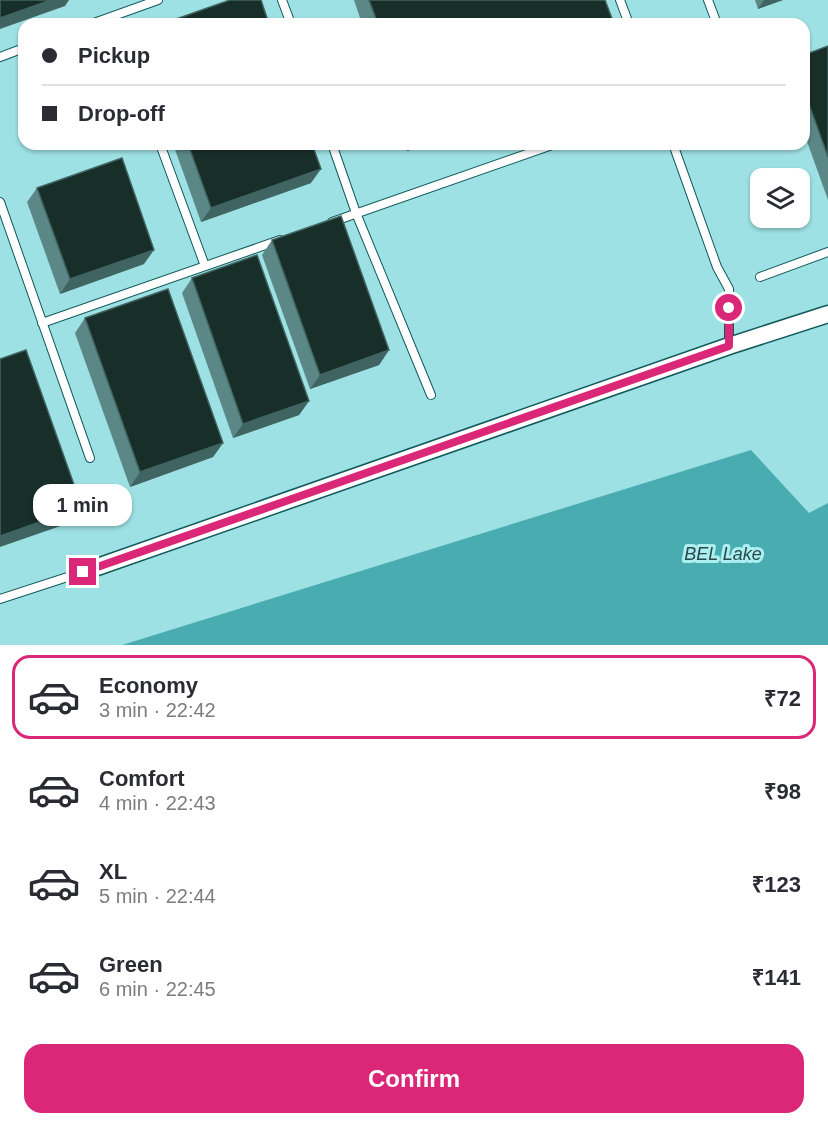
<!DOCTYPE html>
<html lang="en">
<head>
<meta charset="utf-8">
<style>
	:root { --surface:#fff; --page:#f2f2f3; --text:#2b2b33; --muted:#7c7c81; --line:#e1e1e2; --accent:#db2777 }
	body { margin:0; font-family:Arial,sans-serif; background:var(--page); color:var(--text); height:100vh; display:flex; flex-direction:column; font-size:22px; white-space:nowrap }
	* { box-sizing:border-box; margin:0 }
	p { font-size:20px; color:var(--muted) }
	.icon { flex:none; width:33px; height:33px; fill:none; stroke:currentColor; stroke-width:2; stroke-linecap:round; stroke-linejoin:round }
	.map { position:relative; height:645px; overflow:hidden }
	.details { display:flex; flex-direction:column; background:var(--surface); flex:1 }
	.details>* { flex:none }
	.top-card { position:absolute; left:18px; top:18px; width:792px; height:132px; border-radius:18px; box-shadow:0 2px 4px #0004; display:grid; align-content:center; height:132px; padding:0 24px; background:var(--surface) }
	.buttons { position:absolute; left:750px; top:168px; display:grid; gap:12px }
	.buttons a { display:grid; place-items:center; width:60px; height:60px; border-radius:12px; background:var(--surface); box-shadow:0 2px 4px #0004; font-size:30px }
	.end { position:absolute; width:27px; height:27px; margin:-14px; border:8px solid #db2777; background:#fff; box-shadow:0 0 0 3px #fff }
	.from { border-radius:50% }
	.bubble { position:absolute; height:42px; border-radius:18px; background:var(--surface); box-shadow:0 2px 4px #0004; font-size:20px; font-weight:600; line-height:42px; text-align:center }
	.top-card b { display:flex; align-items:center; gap:21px; height:57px; font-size:22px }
	.top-card b+b { border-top:2px solid var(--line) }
	.top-card i { width:15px; height:15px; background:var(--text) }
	ul { padding:10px 0 0; list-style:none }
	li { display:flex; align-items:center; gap:18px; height:84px; margin:0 12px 9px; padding:0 12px; border:3px solid transparent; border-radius:18px }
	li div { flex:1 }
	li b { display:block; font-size:22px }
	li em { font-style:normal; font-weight:600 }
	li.selected { border-color:var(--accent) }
	li>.icon { width:54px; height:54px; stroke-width:1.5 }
	.button { display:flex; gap:12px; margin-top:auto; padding:12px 24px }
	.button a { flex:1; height:69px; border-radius:18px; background:var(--accent); color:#fff; font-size:24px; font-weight:600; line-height:69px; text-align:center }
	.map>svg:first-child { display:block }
	.water { fill:#49acb0 }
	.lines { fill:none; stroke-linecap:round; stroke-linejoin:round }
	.lane-casing { stroke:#105a5c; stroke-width:10 }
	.street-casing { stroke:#105a5c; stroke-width:19 }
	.lane { stroke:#fff; stroke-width:8 }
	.street { stroke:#fff; stroke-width:16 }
	.wall { fill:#5b8886 }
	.shaded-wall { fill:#406461 }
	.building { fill:#182e29; stroke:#406461; stroke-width:1.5 }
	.route { stroke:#db2777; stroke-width:8 }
	.labels { text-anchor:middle; stroke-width:6; stroke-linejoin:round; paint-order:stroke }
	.water-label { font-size:18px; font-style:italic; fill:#2a494a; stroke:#abeff1 }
</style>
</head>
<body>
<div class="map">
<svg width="828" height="645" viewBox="0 0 828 645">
	<rect width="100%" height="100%" fill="#9ee1e4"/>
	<!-- water -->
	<polygon class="water" points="751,450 809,513 828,503 828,645 122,645"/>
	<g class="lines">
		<!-- lane casing -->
		<g class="lane-casing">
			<g id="lane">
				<polyline points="282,0 291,24"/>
				<polyline points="620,0 629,24"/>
				<polyline points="708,0 717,24"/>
				<polyline points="91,24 158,0"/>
				<polyline points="0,57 24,48"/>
				<polyline points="160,144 205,266"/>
				<polyline points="332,144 356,213 431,395"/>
				<polyline points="673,144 717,267 729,289 729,346"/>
				<polyline points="0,202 90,458"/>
				<polyline points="332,222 555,144"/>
				<polyline points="760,277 828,252"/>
				<polyline points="42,323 280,240"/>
				<polyline points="0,599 83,572"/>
			</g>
		</g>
		<!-- street casing -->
		<g class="street-casing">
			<polyline id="street" points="83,572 729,346 828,314"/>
		</g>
		<!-- lane -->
		<use href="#lane" class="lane"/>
		<!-- street -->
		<use href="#street" class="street"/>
	</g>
	<!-- wall -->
	<g class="wall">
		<polygon points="354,0 605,0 614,24 362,24"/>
		<polygon points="755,0 783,0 758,9"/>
		<polygon points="828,46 828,200 804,133 804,55"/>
		<polygon points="173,144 312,144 311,183 201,222"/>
		<polygon points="405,144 427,144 407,151"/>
		<polygon points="37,188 144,264 60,294 27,202"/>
		<polygon points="272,240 389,350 379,365 310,389 262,255"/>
		<polygon points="192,278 309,401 299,415 233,438 182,293"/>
		<polygon points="85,318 223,443 213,457 130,487 75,333"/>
	</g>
	<!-- shaded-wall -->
	<g class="shaded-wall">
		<polygon points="51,0 69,0 65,6 0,29 0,18"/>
		<polygon points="764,0 783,0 758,9"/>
		<polygon points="412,144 427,144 407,151"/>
		<polygon points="321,169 311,183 201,222 211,208"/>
		<polygon points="154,250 144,264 60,294 70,279"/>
		<polygon points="389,350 379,365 310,389 320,375"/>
		<polygon points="309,401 299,415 233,438 243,424"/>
		<polygon points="223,443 213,457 130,487 140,472"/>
		<polygon points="82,507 72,522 0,547 0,536"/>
	</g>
	<!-- building -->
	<g class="building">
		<polygon points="0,0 51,0 0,18"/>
		<polygon points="230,0 261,0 269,24 162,24"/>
		<polygon points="369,0 605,0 614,24 378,24"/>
		<polygon points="828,46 828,157 804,90 804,55"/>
		<polygon points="188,144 312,144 321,169 211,208"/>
		<polygon points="122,158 154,250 70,279 37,188"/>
		<polygon points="341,216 389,350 320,375 272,240"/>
		<polygon points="257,255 309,401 243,424 192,278"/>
		<polygon points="168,289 223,443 140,472 85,318"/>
		<polygon points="26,350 82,507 0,536 0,359"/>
	</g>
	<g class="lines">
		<!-- route -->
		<polyline class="route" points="83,572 729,346 729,308"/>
	</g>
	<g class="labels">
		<!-- water labels -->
		<g class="water-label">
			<text x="723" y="560">BEL Lake</text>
		</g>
	</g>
</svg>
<div class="buttons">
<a><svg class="icon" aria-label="layers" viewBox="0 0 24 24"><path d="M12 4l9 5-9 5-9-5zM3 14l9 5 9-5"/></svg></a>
</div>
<i class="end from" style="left:729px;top:308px"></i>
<i class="end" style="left:83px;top:572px"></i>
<div class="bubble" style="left:33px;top:484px;width:99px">1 min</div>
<div class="top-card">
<b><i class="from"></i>Pickup</b>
<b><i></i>Drop-off</b>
</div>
</div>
<section class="details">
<ul>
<li class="selected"><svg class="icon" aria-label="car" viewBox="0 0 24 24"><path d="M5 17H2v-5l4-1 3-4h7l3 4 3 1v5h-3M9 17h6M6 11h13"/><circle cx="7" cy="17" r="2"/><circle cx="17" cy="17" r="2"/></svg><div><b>Economy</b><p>3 min · 22:42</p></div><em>₹72</em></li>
<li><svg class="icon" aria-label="car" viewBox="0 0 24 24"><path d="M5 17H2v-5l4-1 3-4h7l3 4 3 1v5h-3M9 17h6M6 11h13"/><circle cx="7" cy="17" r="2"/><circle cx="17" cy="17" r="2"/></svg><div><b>Comfort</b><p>4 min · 22:43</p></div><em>₹98</em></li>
<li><svg class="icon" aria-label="car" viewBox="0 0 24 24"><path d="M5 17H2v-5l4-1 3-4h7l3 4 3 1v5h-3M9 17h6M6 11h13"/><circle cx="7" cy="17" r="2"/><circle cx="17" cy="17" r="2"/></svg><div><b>XL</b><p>5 min · 22:44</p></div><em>₹123</em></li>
<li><svg class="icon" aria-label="car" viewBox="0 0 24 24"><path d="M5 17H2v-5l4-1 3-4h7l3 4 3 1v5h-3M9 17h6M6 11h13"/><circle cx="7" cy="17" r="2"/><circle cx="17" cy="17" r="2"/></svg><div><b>Green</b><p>6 min · 22:45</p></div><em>₹141</em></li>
</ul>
<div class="button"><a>Confirm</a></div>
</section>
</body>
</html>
